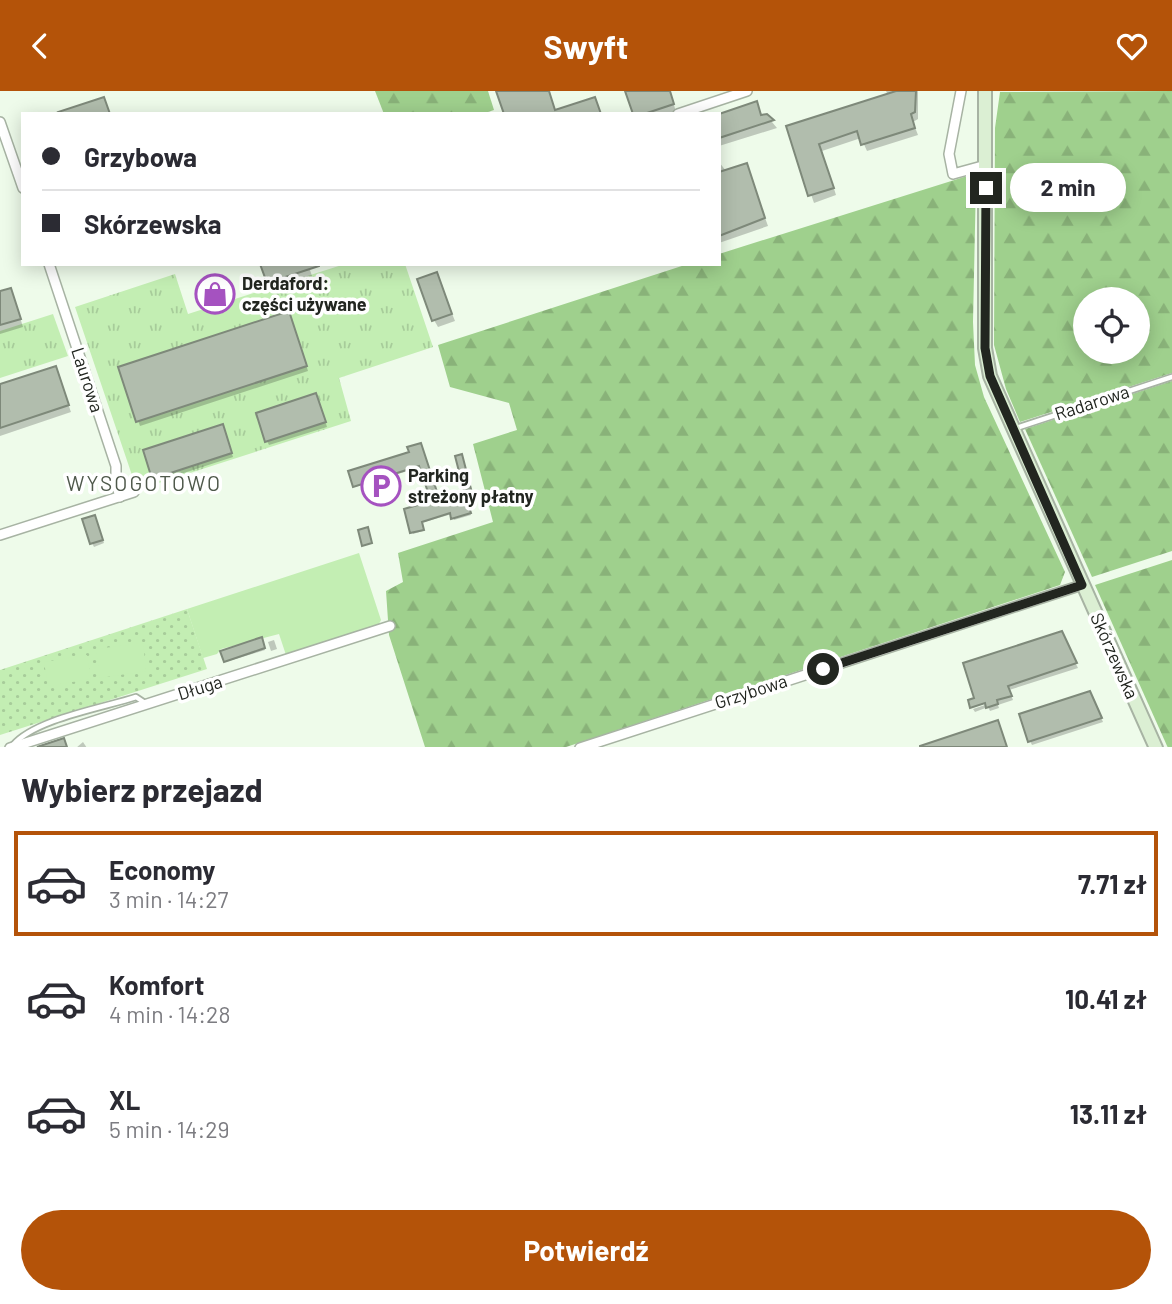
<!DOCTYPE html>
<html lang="pl">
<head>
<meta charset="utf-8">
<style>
	:root { --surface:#fff; --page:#f2f2f3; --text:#2b2b33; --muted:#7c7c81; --line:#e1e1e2; --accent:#b45309 }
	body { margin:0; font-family:Barlow,sans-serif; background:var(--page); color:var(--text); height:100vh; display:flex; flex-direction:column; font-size:26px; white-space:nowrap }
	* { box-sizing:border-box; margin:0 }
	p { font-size:23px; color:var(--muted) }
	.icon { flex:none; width:38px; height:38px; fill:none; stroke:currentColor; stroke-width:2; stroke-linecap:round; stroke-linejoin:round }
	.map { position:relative; height:656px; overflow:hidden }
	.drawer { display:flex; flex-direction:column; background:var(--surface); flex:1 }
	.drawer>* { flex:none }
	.hud { position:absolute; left:21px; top:21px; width:700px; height:154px; border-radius:0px; box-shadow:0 4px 18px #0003; display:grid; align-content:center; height:154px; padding:0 21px; background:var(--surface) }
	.controls { position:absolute; left:1073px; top:196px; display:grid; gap:14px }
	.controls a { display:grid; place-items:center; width:77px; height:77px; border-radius:50%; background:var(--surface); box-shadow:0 4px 18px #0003; font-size:35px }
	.end { position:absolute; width:32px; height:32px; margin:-16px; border:9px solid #222620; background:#fff; box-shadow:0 0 0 4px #fff }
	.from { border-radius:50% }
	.bubble { position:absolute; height:49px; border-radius:24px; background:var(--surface); box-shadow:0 4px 18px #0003; font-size:23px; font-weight:700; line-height:49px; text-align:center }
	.hud b { display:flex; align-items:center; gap:24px; height:66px; font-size:26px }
	.hud b+b { border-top:2px solid var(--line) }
	.hud i { width:18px; height:18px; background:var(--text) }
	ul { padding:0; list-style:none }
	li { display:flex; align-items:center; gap:21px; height:105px; margin:0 14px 10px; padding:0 7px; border:4px solid transparent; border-radius:0px }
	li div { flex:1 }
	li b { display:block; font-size:26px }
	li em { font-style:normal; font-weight:700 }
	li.selected { border-color:var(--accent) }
	li>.icon { width:63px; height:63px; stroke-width:1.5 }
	h2 { padding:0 21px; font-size:32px; line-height:84px }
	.cta { display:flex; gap:14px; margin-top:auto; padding:14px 21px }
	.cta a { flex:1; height:80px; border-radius:42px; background:var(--accent); color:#fff; font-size:28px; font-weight:700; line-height:80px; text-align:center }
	header { display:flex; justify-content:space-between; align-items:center; height:91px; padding:0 21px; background:var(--accent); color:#fff; font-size:32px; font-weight:700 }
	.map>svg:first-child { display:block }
	.grass { fill:url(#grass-tufts) }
	.forest { fill:url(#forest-firs); fill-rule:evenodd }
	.park { fill:url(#park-dots) }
	.pitch { fill:#c3eeb3 }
	.shadow { fill:#0003 }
	.building { fill:#b1bdad; stroke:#7e897a; stroke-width:2 }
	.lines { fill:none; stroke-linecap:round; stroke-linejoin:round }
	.lane-casing { stroke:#a7b3a3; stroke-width:8 }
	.street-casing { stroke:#a7b3a3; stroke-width:12 }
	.secondary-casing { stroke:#a7b3a3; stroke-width:16 }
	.lane { stroke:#fff; stroke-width:4.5 }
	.street { stroke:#fff; stroke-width:9 }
	.secondary { stroke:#dbefd3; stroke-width:12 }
	.route { stroke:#222620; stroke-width:9 }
	.labels { text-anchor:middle; stroke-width:7; stroke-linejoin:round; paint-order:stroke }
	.poi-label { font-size:18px; font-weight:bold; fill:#222620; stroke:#fff; text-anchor:start }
	.street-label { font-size:18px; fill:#222620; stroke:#fff }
	.quarter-label { font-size:21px; letter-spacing:2px; fill:#4f594b; stroke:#fff }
</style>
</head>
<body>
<header><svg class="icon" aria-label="back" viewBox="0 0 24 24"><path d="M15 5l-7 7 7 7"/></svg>Swyft<svg class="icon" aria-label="heart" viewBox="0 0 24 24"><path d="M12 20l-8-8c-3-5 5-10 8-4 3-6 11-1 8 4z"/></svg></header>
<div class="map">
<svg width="1172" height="657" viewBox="0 0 1172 657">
	<defs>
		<pattern id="grass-tufts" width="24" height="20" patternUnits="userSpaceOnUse" patternTransform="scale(1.75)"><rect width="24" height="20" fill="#c3eeb3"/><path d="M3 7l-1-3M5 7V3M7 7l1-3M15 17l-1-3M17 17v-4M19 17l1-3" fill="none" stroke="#a7cc9a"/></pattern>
		<pattern id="forest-firs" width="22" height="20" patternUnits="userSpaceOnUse" patternTransform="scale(1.75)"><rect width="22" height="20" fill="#9fd08d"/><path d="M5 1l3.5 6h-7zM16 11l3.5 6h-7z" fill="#89b279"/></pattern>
		<pattern id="park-dots" width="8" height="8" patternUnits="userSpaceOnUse" patternTransform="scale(1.75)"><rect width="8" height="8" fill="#c3eeb3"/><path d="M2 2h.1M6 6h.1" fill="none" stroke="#a7cc9a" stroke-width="1.8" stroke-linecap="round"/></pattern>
	</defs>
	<rect width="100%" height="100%" fill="#eefbea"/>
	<!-- grass -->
	<g class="grass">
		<polygon points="345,173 405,173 433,256 339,287 351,330 137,399 75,216 175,183 188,223"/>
		<polygon points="53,223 68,265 0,287 0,240"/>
	</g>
	<!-- forest -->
	<g class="forest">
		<polygon points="375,0 488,0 494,19 482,23 384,23"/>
		<path d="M1172,0V282L1020,331L1006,298L994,254L995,37L1000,1ZM1138,208V261H1085V208Z"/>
		<polygon points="964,86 974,86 976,90 973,231 975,274 984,306 1065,481 1060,494 563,657 425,656 389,544 386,500 403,491 398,462 493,431 473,353 517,339 509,312 450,296 438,254 688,173 719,173 719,163"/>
		<polygon points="1172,290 1172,460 1092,486 1025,338"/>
		<polygon points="1172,469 1172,656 1168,657 1095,494"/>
	</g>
	<!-- park -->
	<polygon class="park" points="187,518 207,578 0,644 0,579"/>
	<!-- pitch -->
	<g class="pitch">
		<polygon points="359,462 381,529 379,533 286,564 279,543 221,558 217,563 203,567 187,518"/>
		<polygon points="143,552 146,580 100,587 96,558"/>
		<polygon points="87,564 91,588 48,595 44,571"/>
	</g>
	<!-- shadow -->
	<g class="shadow">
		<polygon points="627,0 670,0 676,21 634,23"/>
		<polygon points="886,0 918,0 918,28 913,31 918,44 867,60 861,47 822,60 836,104 814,112 788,37 888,4"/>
		<polygon points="756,13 762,26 767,25 777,37 719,55 719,23"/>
		<polygon points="719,71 726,80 746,74 768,135 719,152"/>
		<polygon points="308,173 313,188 274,201 268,191"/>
		<polygon points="436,183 455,230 438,236 434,229"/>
		<polygon points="0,202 14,207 23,236 0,243"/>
		<polygon points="291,226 308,280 140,335 120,277"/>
		<polygon points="55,277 71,321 0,345 0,295"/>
		<polygon points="318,308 327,336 269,354 267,350"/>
		<polygon points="224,339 233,366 156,391 154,387"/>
		<polygon points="420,354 438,409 464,402 471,424 454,429 452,423 421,432 423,440 413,443 406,419 433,411 421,376 355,396 350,381 411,363 410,358"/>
		<polygon points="96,429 104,452 94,456 92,452"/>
		<polygon points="1061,543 1078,577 1009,599 1013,609 998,614 999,617 990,620 988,616 975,621 973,618 994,611 976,608"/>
		<polygon points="261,548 265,559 226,571 222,561"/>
		<polygon points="274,549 277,558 271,560 268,551"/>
		<polygon points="1092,606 1103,631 1032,654 1030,650"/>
		<polygon points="997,632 1007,657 920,657"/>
		<polygon points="83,651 87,657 76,657"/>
	</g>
	<!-- building -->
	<g class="building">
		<polygon points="496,0 549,0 555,19 595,6 601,23 504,23"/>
		<polygon points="625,0 670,0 674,13 644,23 633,23"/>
		<polygon points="896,0 916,0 915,21 911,23 915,37 861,54 857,40 819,53 834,97 808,105 786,35"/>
		<polygon points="104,6 110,23 59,23 58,21"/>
		<polygon points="757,10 761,24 767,23 774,29 719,47 719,23"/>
		<polygon points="747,72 765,127 719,145 719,81"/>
		<polygon points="260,173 319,173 319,175 267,192"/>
		<polygon points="437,181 452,223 432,230 417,188"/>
		<polygon points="11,197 21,228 0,234 0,200"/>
		<polygon points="289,220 307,275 136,331 118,276"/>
		<polygon points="56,275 69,314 0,337 0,293"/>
		<polygon points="316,302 326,331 265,351 256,322"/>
		<polygon points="223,333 232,362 152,388 143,359"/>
		<polygon points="421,352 439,407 464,400 471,422 451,428 450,422 422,431 424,439 410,442 404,418 431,410 419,375 353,396 348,380 409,361 407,356"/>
		<polygon points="462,363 471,398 464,400 455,365"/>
		<polygon points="95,424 103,449 90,453 82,428"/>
		<polygon points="368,436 372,452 362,455 358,439"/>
		<polygon points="1062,540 1077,572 1008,595 1012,605 997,609 998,613 986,617 985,612 970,617 968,609 974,607 963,572"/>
		<polygon points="262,546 265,557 224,571 220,560"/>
		<polygon points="1090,600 1102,627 1028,651 1019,623"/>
		<polygon points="998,629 1007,656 920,656 920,655"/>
		<polygon points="64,647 67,656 37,656"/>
	</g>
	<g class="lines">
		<!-- lane casing -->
		<g class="lane-casing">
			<g id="lane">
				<polyline points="1016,337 1172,286"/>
				<path d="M13,654C35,628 102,617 136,606L145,612"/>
			</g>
		</g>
		<!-- street casing -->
		<g class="street-casing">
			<g id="street">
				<polyline points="961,0 949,63 953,83 986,74"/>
				<polyline points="678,23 747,0"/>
				<polyline points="0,31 23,97"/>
				<polyline points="49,173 116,375 116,392 120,406"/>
				<polyline points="0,444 134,401"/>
				<polyline points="10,657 390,535"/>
				<polyline points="580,657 1082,494"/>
			</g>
		</g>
		<!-- secondary casing -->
		<g class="secondary-casing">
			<polyline id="secondary" points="985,0 985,257 990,285 1156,657"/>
		</g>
		<!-- lane -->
		<use href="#lane" class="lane"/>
		<!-- street -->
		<use href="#street" class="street"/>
		<!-- secondary -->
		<use href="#secondary" class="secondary"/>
	</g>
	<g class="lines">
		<!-- route -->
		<polyline class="route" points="823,578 1082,494 990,285 985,257 986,97"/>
	</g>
	<!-- icons -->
	<defs>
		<g id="shop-ring" transform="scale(2.0125)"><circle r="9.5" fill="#fff" stroke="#a552c0" stroke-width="1.5"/><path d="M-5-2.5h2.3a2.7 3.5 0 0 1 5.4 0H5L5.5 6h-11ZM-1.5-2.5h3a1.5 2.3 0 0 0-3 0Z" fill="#a552c0"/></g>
		<g id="parking-ring" transform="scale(2.0125)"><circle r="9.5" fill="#fff" stroke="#a552c0" stroke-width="1.5"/><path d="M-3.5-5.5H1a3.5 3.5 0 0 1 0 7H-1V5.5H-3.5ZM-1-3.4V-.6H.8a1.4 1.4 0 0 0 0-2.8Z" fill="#a552c0"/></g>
	</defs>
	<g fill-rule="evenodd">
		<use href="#shop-ring" x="215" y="203"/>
		<use href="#parking-ring" x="381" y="395"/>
	</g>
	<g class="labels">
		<!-- poi labels -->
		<g class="poi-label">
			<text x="242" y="199">Derdaford:<tspan x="242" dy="21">części używane</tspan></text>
			<text x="408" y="391">Parking<tspan x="408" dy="21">streżony płatny</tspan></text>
		</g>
		<!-- street labels -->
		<g class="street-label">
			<text transform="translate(87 289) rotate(72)" y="6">Laurowa</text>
			<text transform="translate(1092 312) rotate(-18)" y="6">Radarowa</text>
			<text transform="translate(1114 565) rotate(66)" y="6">Skórzewska</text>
			<text transform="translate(200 597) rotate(-17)" y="6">Długa</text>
			<text transform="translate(751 601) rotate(-18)" y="6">Grzybowa</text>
		</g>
		<!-- quarter labels -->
		<g class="quarter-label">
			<text x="144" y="400">WYSOGOTOWO</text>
		</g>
	</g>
</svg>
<div class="controls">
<a><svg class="icon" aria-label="locate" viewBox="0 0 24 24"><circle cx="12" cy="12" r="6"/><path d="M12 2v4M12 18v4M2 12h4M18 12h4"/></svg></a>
</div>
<i class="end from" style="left:823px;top:578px"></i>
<i class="end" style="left:986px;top:97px"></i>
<div class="bubble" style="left:1010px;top:72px;width:116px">2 min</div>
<div class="hud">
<b><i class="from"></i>Grzybowa</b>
<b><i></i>Skórzewska</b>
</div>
</div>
<section class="drawer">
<h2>Wybierz przejazd</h2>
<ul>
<li class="selected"><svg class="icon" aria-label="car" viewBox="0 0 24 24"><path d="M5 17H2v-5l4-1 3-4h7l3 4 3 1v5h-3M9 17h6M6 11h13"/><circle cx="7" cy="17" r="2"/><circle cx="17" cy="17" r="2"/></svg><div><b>Economy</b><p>3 min · 14:27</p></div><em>7.71 zł</em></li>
<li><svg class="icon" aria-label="car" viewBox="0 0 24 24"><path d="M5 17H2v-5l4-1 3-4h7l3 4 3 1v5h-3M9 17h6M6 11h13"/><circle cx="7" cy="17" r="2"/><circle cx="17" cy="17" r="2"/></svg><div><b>Komfort</b><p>4 min · 14:28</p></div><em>10.41 zł</em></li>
<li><svg class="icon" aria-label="car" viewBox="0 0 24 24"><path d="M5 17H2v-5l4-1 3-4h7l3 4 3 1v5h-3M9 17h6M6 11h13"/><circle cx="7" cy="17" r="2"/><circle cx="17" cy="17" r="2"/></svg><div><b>XL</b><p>5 min · 14:29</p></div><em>13.11 zł</em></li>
</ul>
<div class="cta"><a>Potwierdź</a></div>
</section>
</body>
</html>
